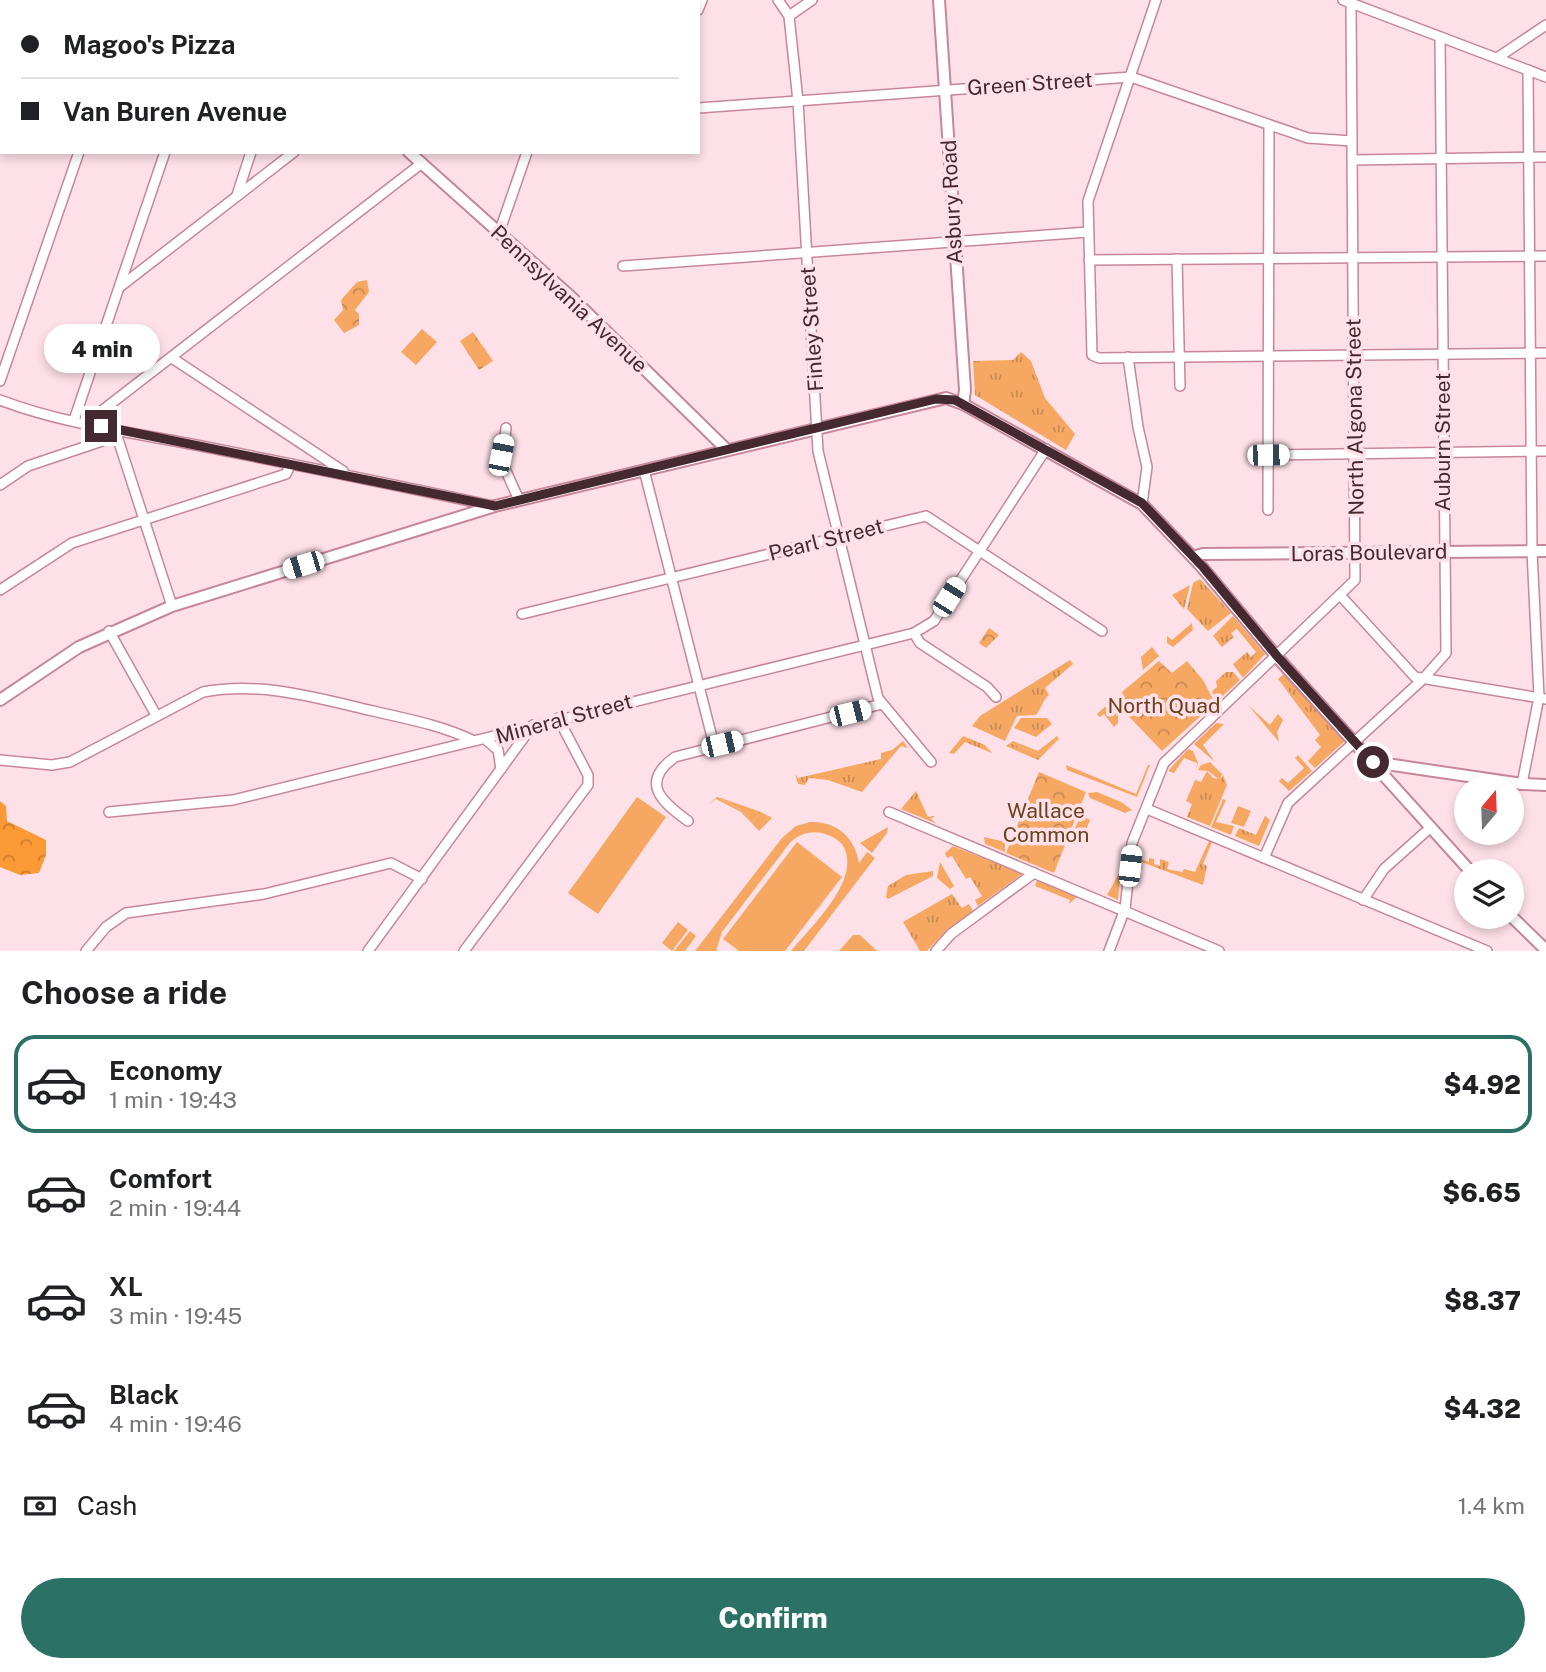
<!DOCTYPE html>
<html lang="en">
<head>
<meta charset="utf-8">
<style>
	:root { --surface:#fff; --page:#f2f2f2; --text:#202124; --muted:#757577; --line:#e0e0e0; --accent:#2b7166 }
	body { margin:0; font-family:"Public Sans",sans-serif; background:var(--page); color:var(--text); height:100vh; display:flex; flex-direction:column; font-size:26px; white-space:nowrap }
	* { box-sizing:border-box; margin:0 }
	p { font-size:23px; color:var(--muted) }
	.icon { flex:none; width:38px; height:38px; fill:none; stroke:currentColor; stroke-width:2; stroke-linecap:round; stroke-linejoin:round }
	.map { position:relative; height:951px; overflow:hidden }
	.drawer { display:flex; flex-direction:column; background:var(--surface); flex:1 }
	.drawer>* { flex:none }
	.hud { position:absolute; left:0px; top:0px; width:700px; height:154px; box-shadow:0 4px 10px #0003; display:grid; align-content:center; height:154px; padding:0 21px; background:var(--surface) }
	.needle { width:46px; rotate:19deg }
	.controls { position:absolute; left:1454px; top:775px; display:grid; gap:14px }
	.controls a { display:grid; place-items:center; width:70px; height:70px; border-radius:50%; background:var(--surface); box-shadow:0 4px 10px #0003; font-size:35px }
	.end { position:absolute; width:32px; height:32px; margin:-16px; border:9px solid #442931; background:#fff; box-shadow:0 0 0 4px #fff }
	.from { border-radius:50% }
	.bubble { position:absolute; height:49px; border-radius:24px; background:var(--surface); box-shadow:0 4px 10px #0003; font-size:23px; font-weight:800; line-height:49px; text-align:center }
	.car { position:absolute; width:21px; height:42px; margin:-21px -10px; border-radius:9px; box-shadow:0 0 5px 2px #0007; background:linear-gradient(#fff 24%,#345 0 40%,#fff 0 76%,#345 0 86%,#fff 0) }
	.hud b { display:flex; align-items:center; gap:24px; height:66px; font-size:26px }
	.hud b+b { border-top:2px solid var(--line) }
	.hud i { width:18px; height:18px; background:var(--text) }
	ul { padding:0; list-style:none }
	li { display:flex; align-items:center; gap:21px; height:98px; margin:0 14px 10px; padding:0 7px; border:4px solid transparent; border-radius:21px }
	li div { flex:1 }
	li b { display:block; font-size:26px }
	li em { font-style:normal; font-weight:800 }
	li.on { border-color:var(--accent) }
	li>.icon { width:63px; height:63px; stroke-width:1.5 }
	h2 { padding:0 21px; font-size:32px; line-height:84px }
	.pay { display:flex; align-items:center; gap:18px; height:77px; padding:0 21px; font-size:26px }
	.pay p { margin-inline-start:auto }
	.cta { display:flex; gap:14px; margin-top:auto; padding:14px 21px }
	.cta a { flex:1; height:80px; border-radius:42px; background:var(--accent); color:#fff; font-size:28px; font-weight:800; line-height:80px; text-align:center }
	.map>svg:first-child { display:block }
	.grass { fill:url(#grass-tufts) }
	.forest { fill:url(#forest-crowns) }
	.park { fill:url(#park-crowns) }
	.garden { fill:#f6a863 }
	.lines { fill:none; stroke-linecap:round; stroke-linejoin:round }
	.minor-casing { stroke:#c78699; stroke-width:12 }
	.major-casing { stroke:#c78699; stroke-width:14 }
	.minor { stroke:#fff; stroke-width:9 }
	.major { stroke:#fff; stroke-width:10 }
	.route { stroke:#442931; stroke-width:9 }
	.labels { text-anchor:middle; stroke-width:7; stroke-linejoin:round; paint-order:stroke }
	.street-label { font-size:21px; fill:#442931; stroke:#fee1e8 }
	.park-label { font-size:21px; fill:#6a421d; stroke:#fee1e8 }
</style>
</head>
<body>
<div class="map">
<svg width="1546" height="951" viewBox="0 0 1546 951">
	<defs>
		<pattern id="grass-tufts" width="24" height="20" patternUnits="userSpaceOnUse" patternTransform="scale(1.75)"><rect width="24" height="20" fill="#f6a863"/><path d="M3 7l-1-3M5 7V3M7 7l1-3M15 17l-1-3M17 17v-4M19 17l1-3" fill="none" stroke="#c98952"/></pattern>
		<pattern id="forest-crowns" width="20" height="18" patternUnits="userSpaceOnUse" patternTransform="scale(1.75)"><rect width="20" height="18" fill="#fb9937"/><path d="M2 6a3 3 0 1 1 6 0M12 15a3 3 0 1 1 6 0" fill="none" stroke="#cd7d2f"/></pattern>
		<pattern id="park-crowns" width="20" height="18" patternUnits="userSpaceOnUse" patternTransform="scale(1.75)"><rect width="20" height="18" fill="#f6a863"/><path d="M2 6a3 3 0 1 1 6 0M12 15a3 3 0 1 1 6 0" fill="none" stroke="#c98952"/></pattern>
	</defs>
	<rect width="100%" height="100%" fill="#fee1e8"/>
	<!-- grass -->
	<g class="grass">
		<polygon points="1021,352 1031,361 1045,398 1075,434 1066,450 975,395 973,361 1013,360"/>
		<polygon points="1200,579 1231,613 1208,631 1187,609 1193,583"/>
		<polygon points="1190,585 1184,609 1172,595"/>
		<polygon points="1233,616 1265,654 1243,678 1233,664 1247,652 1251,657 1256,652 1237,629 1231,633 1234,637 1222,647 1213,636"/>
		<polygon points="1152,647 1159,656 1143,670 1141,657"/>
		<path d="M1070,660L1073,664L1045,688L1049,695C1042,701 1042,708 1036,715L1017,716L1005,741L972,726L980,716Z"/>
		<polygon points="1226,672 1233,672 1240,680 1217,701 1212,691 1217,687 1216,681"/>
		<polygon points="1284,674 1345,741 1315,768 1308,761 1323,747 1317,740 1322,735 1308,719 1310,715 1278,679"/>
		<polygon points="1248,705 1270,725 1278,714 1283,720 1277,732 1279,742"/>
		<polygon points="1021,718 1047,718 1052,724 1036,737 1014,728"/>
		<polygon points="1216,723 1224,724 1203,745 1215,762 1194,744"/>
		<polygon points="963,736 985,745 992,753 965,742 954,754 949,753"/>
		<polygon points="1059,739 1038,760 1006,746 1010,743 1040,755"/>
		<polygon points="903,741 908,748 901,746 862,792 828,780 809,778 805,785 798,784 795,774 798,778 881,759 881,753 892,750"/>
		<polygon points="1188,749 1193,751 1198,763 1196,769 1197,763 1184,758 1174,773 1168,771"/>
		<polygon points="1298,755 1312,771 1289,791 1279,781 1282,778 1288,783 1304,768 1295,758"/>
		<polygon points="1207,771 1213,778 1221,779 1223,775 1227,785 1210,826 1187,817 1192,804 1186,801 1195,780 1201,782"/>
		<polygon points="916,791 928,817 935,816 931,819 937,824 901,809"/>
		<polygon points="1097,792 1121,802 1132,810 1125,813 1090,798 1088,793"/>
		<polygon points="717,797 721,798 761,812 752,823 742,810"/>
		<polygon points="1223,799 1226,800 1216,822 1234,826 1231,835 1211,827"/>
		<polygon points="1238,806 1251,811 1244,827 1231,823"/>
		<polygon points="1265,816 1270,820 1259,846 1235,836 1239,828 1256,835"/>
		<polygon points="888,827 887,833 872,853 860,843"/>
		<polygon points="984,837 1005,842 1005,852 985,844"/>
		<polygon points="1209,841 1212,842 1203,864 1207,866 1203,885 1136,860 1139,852 1141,859 1149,862 1149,858 1154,859 1154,864 1160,866 1160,859 1169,862 1167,869 1182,872 1184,869 1195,872"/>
		<polygon points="953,846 1018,872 1022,874 978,906 975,900 982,896 970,877 966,879 952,856 947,858 945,853"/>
		<polygon points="940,862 954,886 950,889 937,878"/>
		<polygon points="1121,870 1118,900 1107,895"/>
		<polygon points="933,871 933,876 888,899 886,897 888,886 906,875"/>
		<polygon points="1037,880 1077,897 1069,904 1070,900 1035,886"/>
		<polygon points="952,894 962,908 969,904 973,911 943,934 927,951 920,951 903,922"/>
	</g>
	<!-- forest -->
	<polygon class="forest" points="0,801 6,806 7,821 46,840 46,855 39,873 20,875 0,867"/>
	<!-- park -->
	<g class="park">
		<polygon points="117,0 593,0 598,2 116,2"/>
		<polygon points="367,280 369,292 355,310 359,314 359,325 344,333 334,320 343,310 341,300 357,282"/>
		<polygon points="473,332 493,361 479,370 460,341"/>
		<polygon points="989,628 999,635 986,648 979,643"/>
		<polygon points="1159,661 1172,673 1187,661 1203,680 1215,703 1162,751 1113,700 1120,694 1123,696 1122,692"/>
		<polygon points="1039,772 1086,792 1054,873 1006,853"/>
	</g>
	<!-- garden -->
	<g class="garden">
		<polygon points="422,0 529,0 531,2 423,2"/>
		<polygon points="422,329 437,342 416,365 401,352"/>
		<polygon points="1192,623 1193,630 1173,647 1167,643 1167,636 1172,640"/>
		<polygon points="1278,679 1310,715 1308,719 1323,735 1317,740 1324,747 1308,761 1321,747 1315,740 1320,735"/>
		<polygon points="1112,702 1118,708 1118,723 1114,727 1104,714 1100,717 1097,714 1106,706 1108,713 1114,715 1114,708 1107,705"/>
		<polygon points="1057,736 1059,739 1040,755 1010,743 1013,741 1038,751"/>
		<polygon points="1210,762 1222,774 1220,780 1208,771 1198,770 1201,765"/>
		<polygon points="1066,765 1136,794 1148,765 1150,765 1137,797 1067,770"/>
		<polygon points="637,797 666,817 598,914 568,893"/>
		<polygon points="717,797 742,810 752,823 761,812 772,818 759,831 741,812 716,799 708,805"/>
		<polygon points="1081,815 1090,820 1081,841 1070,840"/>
		<path d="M810,822C836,821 855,837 859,863L867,852L875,858L804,951H791C812,925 864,878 842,844C826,829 804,828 789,844L722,932L716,951H695L782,838L796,826Z"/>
		<polygon points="1017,826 1019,826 1038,853 1011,842"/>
		<polygon points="797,842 842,877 785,951 739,951 723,939"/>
		<polygon points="678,922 688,930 672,951 662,943"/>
		<polygon points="690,931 696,936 685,951 674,951"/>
		<polygon points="853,935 860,935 877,951 839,951"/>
	</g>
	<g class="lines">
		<!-- minor casing -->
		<g class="minor-casing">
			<g id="minor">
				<polyline points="380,0 381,2"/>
				<polyline points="778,0 789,16 798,101 818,451 878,698 931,762"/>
				<polyline points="1156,0 1088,201 1092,355 1099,358 1546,353"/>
				<polyline points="1343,0 1546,77"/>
				<polyline points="38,2 39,0"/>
				<polyline points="105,2 106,0"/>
				<polyline points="698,10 702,0"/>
				<polyline points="789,16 812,0"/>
				<polyline points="1497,58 1546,25"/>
				<polyline points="698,108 1131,77 1308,138 1352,141"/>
				<polyline points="0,113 2,108"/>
				<polyline points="1353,160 1546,157"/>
				<polyline points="237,195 251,152"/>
				<polyline points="499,233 527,152"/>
				<polyline points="1177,259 1180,386"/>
				<polyline points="1089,260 1546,256"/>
				<polyline points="623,266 1088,232"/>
				<polyline points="121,286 294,152"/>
				<polyline points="1128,357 1138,427 1147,467 1142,504"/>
				<polyline points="172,358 343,471"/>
				<polyline points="0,381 79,152"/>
				<path d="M0,400C60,423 128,432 191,444C292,464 393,484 493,506"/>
				<polyline points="74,420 165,152"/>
				<polyline points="86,423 422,163"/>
				<polyline points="506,428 502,462 519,500"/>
				<polyline points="115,430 172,606"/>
				<polyline points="1268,455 1546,451"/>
				<polyline points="644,470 714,745"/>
				<polyline points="0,485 28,466 105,440 115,430"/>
				<polyline points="1268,510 1269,126"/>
				<polyline points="0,590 72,543 286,474 291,464"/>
				<polyline points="1340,595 1415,677 1546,699"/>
				<polyline points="522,614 926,516 1102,631"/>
				<polyline points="109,631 156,715"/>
				<polyline points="914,633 934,621 1046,449"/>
				<polyline points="485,739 498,750 501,769"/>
				<path d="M0,760L52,765L70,762L203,692C261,681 317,698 373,711C407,719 441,725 472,740"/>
				<polyline points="1522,784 1539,697 1532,551 1528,70"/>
				<polyline points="1147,809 1487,951"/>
				<polyline points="109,812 233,800 914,633 920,643 987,687 996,697"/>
				<polyline points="889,812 1219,951"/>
				<path d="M688,821C662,802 639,783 675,757L882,704"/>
				<polyline points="1264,858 1288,803 1423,679 1446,653 1440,37"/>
				<polyline points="1363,900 1384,869 1431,827"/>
				<polyline points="86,951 106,927 126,913 264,894 391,863 422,879"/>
				<polyline points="368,951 533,725"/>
				<polyline points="464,951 588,785 588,775 558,718"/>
				<polyline points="936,951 951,934 1034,873"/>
				<polyline points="1109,951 1125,909 1132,843 1164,763 1355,580 1351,3"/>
			</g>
		</g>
		<!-- major casing -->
		<g class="major-casing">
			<g id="major">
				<polyline points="69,0 74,2"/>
				<polyline points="939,0 965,390 963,404"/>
				<polyline points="409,152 571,297 726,449"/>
				<polyline points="1193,557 1203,554 1546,551"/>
				<polyline points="0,700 79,647 172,606 495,506 946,398 963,404 1142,504 1201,566 1277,657 1471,872"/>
				<polyline points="1373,762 1522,784 1546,785"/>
				<polyline points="1512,917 1546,950"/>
			</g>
		</g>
		<!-- minor -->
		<use href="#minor" class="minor"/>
		<!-- major -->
		<use href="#major" class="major"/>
	</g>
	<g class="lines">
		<!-- route -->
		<polyline class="route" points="101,426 495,506 936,399 955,400 1142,503 1203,567 1277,656 1373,762"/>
	</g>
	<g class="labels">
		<!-- street labels -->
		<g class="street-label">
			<text transform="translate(1030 84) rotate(-4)" y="7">Green Street</text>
			<text transform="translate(952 202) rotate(-93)" y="7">Asbury Road</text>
			<text transform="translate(569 299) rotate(43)" y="7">Pennsylvania Avenue</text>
			<text transform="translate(812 329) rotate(-94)" y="7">Finley Street</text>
			<text transform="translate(1355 417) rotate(-91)" y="7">North Algona Street</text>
			<text transform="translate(1443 442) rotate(-90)" y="7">Auburn Street</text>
			<text transform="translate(826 540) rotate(-14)" y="7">Pearl Street</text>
			<text transform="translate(1369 553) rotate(-1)" y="7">Loras Boulevard</text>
			<text transform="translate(564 719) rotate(-15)" y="7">Mineral Street</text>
		</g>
		<!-- park labels -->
		<g class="park-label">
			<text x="1164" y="713">North Quad</text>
			<text x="1046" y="818">Wallace<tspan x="1046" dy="24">Common</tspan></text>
		</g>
	</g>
</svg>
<div class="controls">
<a><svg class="needle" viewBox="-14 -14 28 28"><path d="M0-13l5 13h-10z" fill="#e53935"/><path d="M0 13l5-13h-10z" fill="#757577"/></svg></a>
<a><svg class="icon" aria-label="layers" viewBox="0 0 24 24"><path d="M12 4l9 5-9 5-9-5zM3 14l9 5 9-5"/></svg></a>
</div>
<i class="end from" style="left:1373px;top:762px"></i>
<i class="end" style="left:101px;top:426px"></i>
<div class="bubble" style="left:44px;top:324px;width:116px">4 min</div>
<i class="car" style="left:501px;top:455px;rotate:11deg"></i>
<i class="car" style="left:1268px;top:455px;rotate:89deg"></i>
<i class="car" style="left:303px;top:565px;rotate:253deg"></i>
<i class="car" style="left:949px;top:597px;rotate:32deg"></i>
<i class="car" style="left:850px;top:713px;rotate:76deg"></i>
<i class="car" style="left:722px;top:744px;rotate:77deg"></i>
<i class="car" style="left:1130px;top:866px;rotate:6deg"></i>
<div class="hud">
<b><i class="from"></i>Magoo's Pizza</b>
<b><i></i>Van Buren Avenue</b>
</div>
</div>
<section class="drawer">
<h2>Choose a ride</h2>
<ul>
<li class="on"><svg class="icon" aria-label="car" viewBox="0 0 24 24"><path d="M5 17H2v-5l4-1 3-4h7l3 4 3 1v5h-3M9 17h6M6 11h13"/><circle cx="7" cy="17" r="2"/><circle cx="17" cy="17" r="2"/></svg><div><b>Economy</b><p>1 min · 19:43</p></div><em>$4.92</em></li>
<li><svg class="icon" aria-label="car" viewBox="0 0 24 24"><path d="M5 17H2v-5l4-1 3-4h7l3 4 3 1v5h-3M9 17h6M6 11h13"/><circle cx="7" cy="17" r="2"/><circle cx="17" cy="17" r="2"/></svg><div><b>Comfort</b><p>2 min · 19:44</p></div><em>$6.65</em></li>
<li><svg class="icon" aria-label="car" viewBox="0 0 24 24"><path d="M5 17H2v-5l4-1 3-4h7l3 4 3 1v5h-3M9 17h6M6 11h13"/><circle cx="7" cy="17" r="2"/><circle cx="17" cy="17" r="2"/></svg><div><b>XL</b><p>3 min · 19:45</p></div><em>$8.37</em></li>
<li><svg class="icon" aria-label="car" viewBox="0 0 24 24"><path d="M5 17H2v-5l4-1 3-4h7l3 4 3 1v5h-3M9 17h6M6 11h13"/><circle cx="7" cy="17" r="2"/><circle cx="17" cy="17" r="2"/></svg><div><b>Black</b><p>4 min · 19:46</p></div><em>$4.32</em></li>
</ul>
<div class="pay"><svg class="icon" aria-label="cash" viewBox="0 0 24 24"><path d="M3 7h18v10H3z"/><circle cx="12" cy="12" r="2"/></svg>Cash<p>1.4 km</p></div>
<div class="cta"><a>Confirm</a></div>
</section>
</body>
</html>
